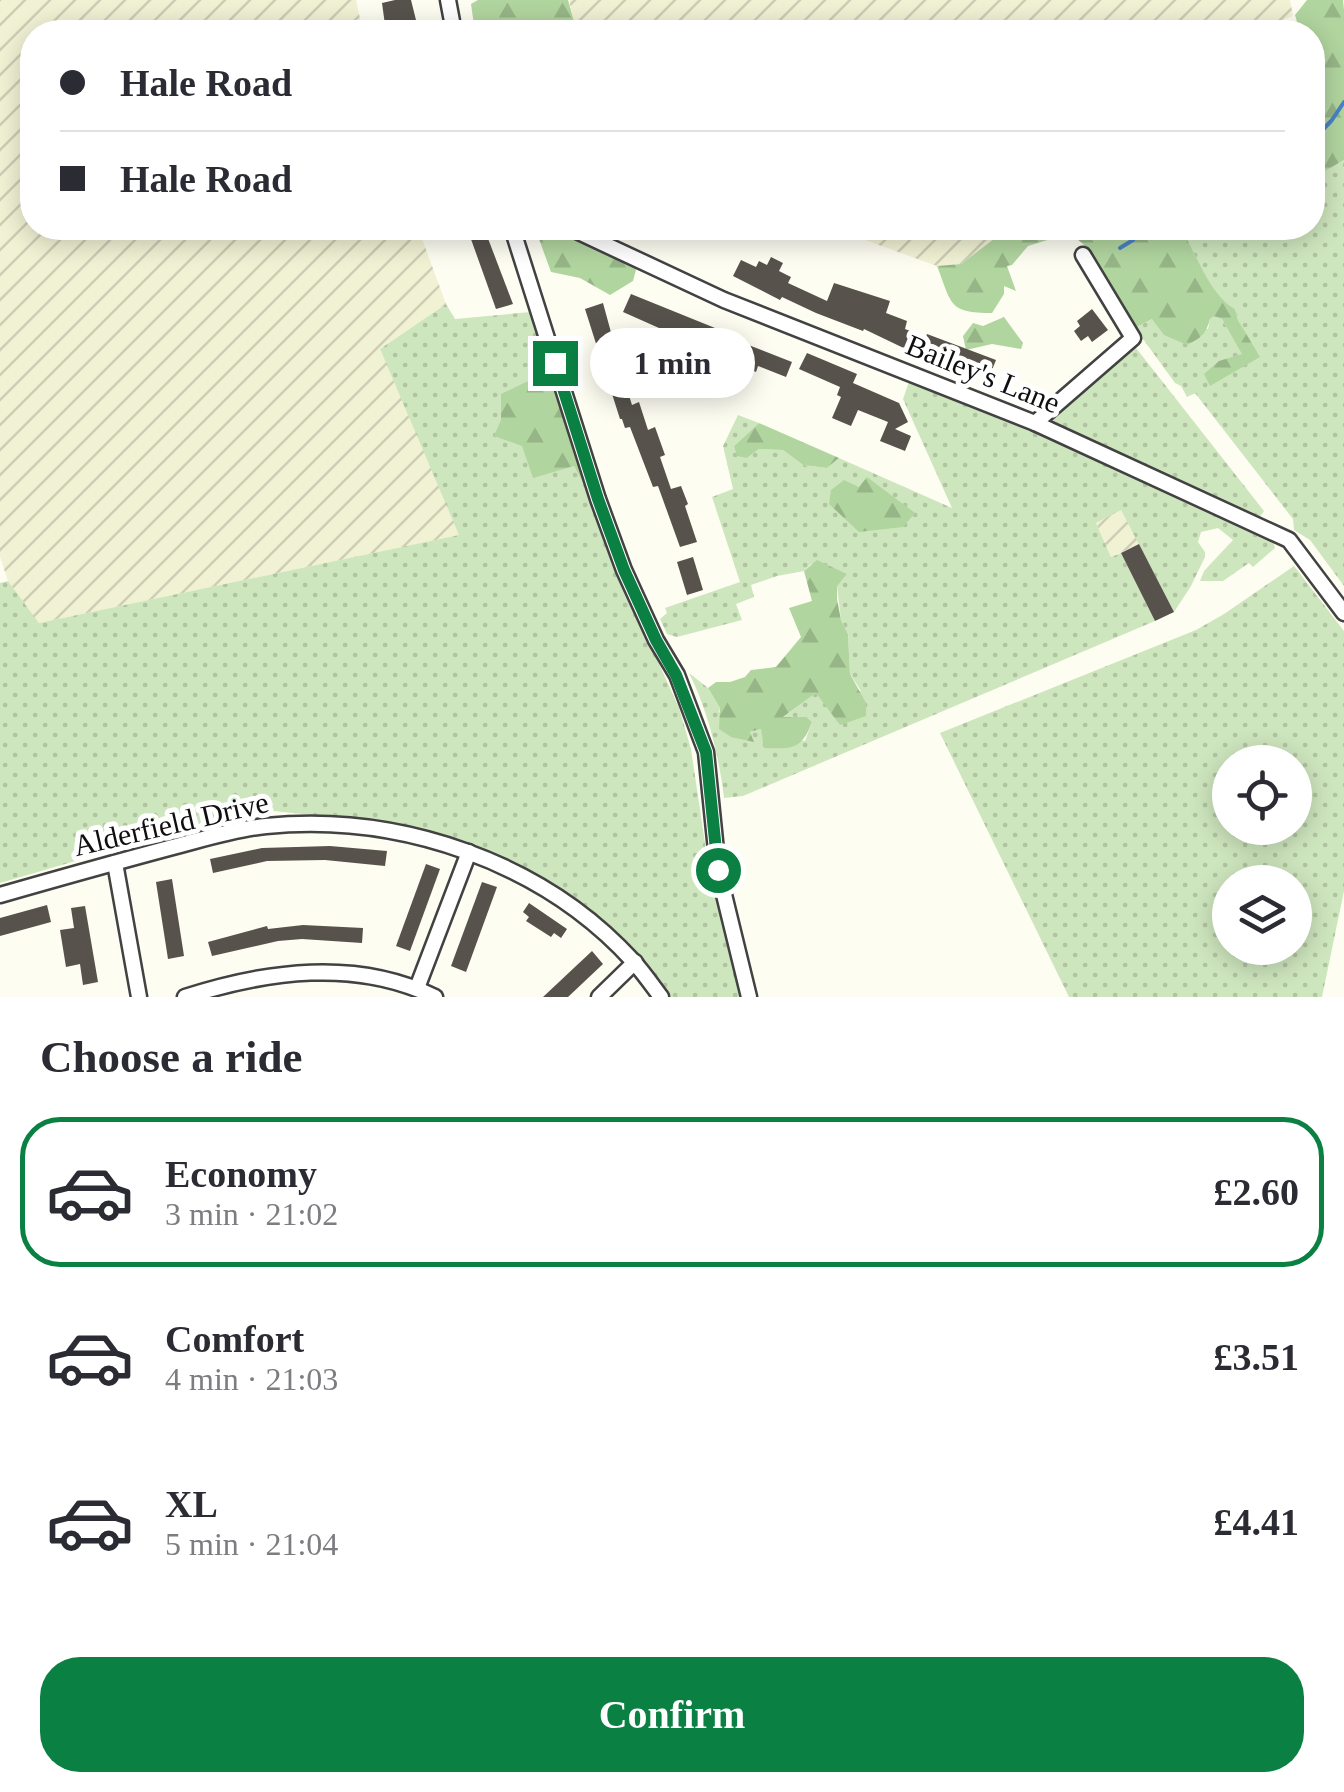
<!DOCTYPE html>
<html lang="en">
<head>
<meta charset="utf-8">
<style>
	:root { --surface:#fff; --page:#f2f2f3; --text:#2b2b33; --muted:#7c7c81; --line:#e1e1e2; --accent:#0b8043 }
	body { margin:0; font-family:"Times New Roman",serif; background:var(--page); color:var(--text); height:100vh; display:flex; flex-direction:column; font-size:38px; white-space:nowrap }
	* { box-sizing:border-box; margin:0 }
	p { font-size:32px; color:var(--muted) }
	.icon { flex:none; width:55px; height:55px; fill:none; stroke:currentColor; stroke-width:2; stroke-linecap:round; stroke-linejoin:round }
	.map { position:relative; height:997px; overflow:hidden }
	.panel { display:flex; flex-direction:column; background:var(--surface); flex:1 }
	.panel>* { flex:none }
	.top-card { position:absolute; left:20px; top:20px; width:1305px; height:220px; border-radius:40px; box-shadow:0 5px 25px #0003; display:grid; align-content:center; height:220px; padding:0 40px; background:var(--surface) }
	.fabs { position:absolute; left:1212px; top:745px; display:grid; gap:20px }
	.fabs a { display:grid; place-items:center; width:100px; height:100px; border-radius:50%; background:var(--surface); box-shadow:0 5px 25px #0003; font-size:50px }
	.end { position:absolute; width:45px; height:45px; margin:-22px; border:12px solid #0b8043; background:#fff; box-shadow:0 0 0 5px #fff }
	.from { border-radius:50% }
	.bubble { position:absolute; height:70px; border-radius:35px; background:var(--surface); box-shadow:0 5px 25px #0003; font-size:32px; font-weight:800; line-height:70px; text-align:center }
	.top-card b { display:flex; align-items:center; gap:35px; height:95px; font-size:38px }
	.top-card b+b { border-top:2px solid var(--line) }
	.top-card i { width:25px; height:25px; background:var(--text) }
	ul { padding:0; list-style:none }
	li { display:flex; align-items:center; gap:30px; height:150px; margin:0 20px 15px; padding:0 20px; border:5px solid transparent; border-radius:40px }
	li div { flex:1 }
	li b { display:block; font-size:38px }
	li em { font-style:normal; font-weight:800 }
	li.selected { border-color:var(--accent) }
	li>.icon { width:90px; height:90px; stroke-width:1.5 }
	h2 { padding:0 40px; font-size:45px; line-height:120px }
	.primary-button { display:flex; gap:20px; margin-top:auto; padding:20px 40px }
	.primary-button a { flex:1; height:115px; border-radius:40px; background:var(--accent); color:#fff; font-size:40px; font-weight:800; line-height:115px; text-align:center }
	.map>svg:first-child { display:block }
	.farmland { fill:url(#farmland-furrows) }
	.grass { fill:url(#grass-dots); fill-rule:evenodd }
	.forest { fill:url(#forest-firs) }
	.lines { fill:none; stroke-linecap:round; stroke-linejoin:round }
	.stream { stroke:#4883c2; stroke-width:4 }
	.building { fill:#57524c }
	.minor-casing { stroke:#424242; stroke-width:19 }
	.minor { stroke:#fff; stroke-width:14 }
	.route { stroke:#0b8043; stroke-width:12 }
	.labels { text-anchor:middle; stroke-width:10; stroke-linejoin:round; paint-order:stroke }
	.street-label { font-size:30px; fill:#0f0f0f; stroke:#fff }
</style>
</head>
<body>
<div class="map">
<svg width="1344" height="997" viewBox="0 0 1344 997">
	<defs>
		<pattern id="farmland-furrows" width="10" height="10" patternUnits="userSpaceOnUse" patternTransform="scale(2.5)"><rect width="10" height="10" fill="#f1f2d4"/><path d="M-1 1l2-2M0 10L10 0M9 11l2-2" fill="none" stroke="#cdceb5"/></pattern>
		<pattern id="grass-dots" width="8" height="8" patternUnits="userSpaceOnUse" patternTransform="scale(2.5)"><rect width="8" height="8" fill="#cee6be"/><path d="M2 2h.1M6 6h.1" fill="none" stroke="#b0c4a2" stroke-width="1.8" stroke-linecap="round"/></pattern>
		<pattern id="forest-firs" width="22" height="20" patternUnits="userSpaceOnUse" patternTransform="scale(2.5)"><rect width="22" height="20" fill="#b1d59f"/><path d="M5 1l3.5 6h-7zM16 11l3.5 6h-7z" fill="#97b688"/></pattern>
	</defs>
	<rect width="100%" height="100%" fill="#fefdf2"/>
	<!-- farmland -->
	<g class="farmland">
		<polygon points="0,0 356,0 363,32 32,32 32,228 418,228 446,304 380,349 460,535 39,623 8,581 0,557"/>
		<polygon points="569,0 1290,0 1293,16 1254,32 577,32"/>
		<polygon points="832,228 1032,228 1013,239 999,235 961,264 937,266"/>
		<polygon points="1121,509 1139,544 1111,557 1096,523"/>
	</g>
	<!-- grass -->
	<g class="grass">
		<path d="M1344,160V586L1310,540L1294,530L1293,519L1195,393L1187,397L1181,386L1175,383L1135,328L1152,319L1208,329L1210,319L1214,316L1222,319L1243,354L1259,357L1238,320L1235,309C1208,294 1198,255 1181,231L1188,228H1312L1313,178Z"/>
		<polygon points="446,304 455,319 531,312 551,370 522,446 574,466 585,487 594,488 613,562 679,708 691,749 709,870 741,997 670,997 620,938 564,893 505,861 351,821 322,816 254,809 0,883 0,583 8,581 39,623 459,535 380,349"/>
		<polygon points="1136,348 1264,511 1259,518 1254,520 1055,425 1053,420 1108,369"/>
		<path d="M910,379L1156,484L1269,537L1273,541L1275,548L1253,567L1249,563L1223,581H1200L1204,571L1233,540L1218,528L1201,532L1198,542L1205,552V557L1191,586L1174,612L1121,510L1096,523L1111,557L1121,553L1155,621L743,796L724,798C719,756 708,711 689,673L708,688L720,708L719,712L753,741L750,732L761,729L805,741L812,722L807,717L782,718L816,693L861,691L850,674L848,634L841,620L837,586L811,564L804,571L777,576L751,585L754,597L736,604L742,620L677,637L667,634L660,619L667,613L665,608L740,582L712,497L733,489L723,446L738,415L759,423L734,446L747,458L759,449L783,450L803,465L827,468L839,458L952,508L903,399Z"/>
		<path d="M1294,566L1344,631V891L1322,997H1069L940,733L1196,630L1224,614ZM1230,762H1295V828H1230ZM1230,882H1295V948H1230Z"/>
	</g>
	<!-- forest -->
	<g class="forest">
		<polygon points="478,0 568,0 577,32 475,32 471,4"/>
		<polygon points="1307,0 1343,0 1344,10 1344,160 1313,178 1312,32 1300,32 1295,15"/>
		<polygon points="535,228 551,228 637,266 633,281 610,295 580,278 551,272"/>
		<path d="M1032,228H1188L1182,231C1198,256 1209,294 1235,309L1238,320L1260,357L1210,386L1204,374L1219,361L1242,354L1222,319L1214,316L1210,319C1206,334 1201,338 1187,345L1164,335L1152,319L1135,328L1090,250L1070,233L1028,246L1012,265L1007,266L1016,291L1004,286V294L992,313C948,313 952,304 937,266L961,264L999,235L1013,239Z"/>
		<polygon points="1004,317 1023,343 1021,349 992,344 966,350 963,336 973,323 983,326"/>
		<polygon points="551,370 594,488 585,487 574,466 533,478 522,446 494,436 501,420 501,394"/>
		<polygon points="759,423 839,458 827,468 803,465 783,450 759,449 747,458 737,456 734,446"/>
		<polygon points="867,477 915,513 903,527 859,532 829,504 831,490 844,480 859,487"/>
		<path d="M817,560L847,574L837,586V599L841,620L848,634L850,674L866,703V716L840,725L816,693L783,717H807L812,722C801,750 793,749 764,748L761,729L750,732L754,742L731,737L719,729L720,708L708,688L716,682H730L745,677L751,670L776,667L801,637L789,608L812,601L804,571Z"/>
	</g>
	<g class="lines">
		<!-- stream -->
		<g class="stream">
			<polyline points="1312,141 1332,120 1344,102"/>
			<polyline points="1120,248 1133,240 1140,228"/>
		</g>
	</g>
	<!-- building -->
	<g class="building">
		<polygon points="395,0 411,0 419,32 386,32 382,3"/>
		<polygon points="467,228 484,228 513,304 496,309"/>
		<polygon points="771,257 783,263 779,271 791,277 788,283 827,301 834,283 890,301 886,313 907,321 905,329 926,337 927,334 996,360 990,375 966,363 935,351 932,357 916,351 914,353 864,329 863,331 816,313 782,297 780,300 733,276 741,260 756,267 759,261 767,265"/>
		<polygon points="631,294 715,328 712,335 732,343 733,339 792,362 786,377 758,366 756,372 743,366 740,375 713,365 715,360 688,349 690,343 658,330 659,328 623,312"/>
		<polygon points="603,303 618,358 624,357 627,368 621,370 632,405 639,402 648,430 655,427 665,455 660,457 671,489 681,486 688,504 685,506 697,542 680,547 658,486 653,487 630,427 625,428 622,419 620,419 585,309"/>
		<polygon points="1092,309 1108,330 1092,342 1088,336 1081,341 1074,331 1080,326 1077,321"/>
		<polygon points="807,353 857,374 853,383 899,403 908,422 895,429 911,436 905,451 880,441 888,422 858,410 851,426 832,418 841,397 837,395 840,387 799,369"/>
		<polygon points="1139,544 1174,612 1155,621 1121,553"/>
		<polygon points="693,557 703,590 687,595 677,562"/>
		<polygon points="330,846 387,851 385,866 325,860 267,861 213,873 210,859 262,848"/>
		<polygon points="426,864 440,869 410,951 396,946"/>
		<polygon points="172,879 184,956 168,959 156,882"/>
		<polygon points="482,882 497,887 466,972 451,966"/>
		<polygon points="529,903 567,929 561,938 554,933 551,937 526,921 529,917 523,912"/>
		<polygon points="47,905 51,922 0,936 0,918"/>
		<polygon points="85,906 98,982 83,985 80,964 66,967 60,930 74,928 71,908"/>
		<polygon points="303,925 363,928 362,943 302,939 278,941 212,956 208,942 267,926 268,929"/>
		<polygon points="592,951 603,964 568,997 543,997"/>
	</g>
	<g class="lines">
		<!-- minor casing -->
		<g class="minor-casing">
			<g id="minor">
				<polyline points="448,0 454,32"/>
				<polyline points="512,228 598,499 624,570 656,640 677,675 706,752 718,870 749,997"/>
				<polyline points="570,228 724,300 1035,423 1289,540 1344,613"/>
				<polyline points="1035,423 1133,338 1083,255"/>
				<polyline points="115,863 139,997"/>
				<path d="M0,895C56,879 113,863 169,848C201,840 234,829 266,826C399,813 542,861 633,961C643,972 652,985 661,997"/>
				<polyline points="417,988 469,852"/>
				<path d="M185,997C266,971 356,958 435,997"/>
				<polyline points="599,997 635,962"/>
			</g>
		</g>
		<!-- minor -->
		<use href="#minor" class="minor"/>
	</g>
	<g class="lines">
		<!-- route -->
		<polyline class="route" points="555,363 598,499 624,570 656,640 676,675 706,752 718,870"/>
	</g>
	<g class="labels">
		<!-- street labels -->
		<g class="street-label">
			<text transform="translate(983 374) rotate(22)" y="10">Bailey's Lane</text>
			<text transform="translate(171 824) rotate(-13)" y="10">Alderfield Drive</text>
		</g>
	</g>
</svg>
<div class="fabs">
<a><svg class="icon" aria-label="locate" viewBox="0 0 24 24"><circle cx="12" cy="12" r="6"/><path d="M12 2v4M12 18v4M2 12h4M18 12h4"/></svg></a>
<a><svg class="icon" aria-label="layers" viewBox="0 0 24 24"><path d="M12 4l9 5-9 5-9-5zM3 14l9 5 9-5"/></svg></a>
</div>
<i class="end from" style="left:718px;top:870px"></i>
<i class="end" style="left:555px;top:363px"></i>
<div class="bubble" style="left:590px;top:328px;width:165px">1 min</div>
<div class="top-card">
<b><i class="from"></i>Hale Road</b>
<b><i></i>Hale Road</b>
</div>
</div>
<section class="panel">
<h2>Choose a ride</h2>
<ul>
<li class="selected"><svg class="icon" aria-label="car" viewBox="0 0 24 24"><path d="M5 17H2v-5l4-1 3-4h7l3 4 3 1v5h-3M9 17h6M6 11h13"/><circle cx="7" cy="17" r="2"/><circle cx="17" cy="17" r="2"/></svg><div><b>Economy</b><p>3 min · 21:02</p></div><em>£2.60</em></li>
<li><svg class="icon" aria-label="car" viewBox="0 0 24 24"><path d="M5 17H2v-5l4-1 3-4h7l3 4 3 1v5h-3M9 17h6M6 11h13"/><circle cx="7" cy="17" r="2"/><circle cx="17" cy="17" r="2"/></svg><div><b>Comfort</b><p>4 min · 21:03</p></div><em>£3.51</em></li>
<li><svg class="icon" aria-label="car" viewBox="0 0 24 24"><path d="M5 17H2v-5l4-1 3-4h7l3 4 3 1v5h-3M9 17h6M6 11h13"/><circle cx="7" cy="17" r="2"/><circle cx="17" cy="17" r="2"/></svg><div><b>XL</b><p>5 min · 21:04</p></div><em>£4.41</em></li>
</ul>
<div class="primary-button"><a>Confirm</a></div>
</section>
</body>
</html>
